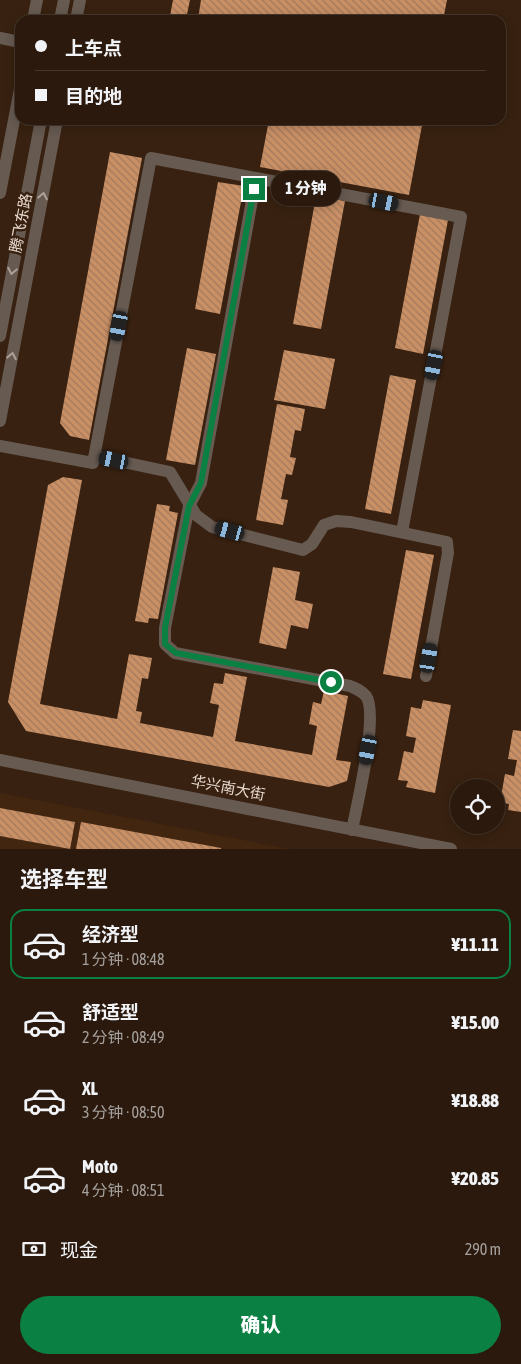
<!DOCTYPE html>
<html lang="zh">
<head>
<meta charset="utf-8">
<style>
	:root { --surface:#2a190c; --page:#322215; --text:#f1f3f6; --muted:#a5a09d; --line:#46382d; --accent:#0b8043 }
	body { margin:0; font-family:"Asap Condensed","Noto Sans SC",sans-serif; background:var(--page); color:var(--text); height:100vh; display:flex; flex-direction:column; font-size:19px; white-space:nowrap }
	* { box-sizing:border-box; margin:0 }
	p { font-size:16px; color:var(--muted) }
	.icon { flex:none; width:28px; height:28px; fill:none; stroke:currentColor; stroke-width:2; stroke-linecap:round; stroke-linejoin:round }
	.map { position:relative; height:849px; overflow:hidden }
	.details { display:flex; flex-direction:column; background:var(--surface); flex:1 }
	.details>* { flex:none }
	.banner { position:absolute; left:15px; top:15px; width:491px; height:110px; border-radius:15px; box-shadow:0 2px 12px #0003,0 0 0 1px var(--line); display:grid; align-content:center; height:110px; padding:0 20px; background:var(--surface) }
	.controls { position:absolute; left:450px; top:779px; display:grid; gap:10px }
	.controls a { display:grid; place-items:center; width:55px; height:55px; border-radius:50%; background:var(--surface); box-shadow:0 2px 12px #0003,0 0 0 1px var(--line); font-size:25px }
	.end { position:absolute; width:22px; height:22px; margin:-11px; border:6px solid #0b8043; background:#fff; box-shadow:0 0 0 2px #fff }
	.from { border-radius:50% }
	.bubble { position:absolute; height:35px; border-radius:18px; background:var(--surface); box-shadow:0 2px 12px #0003,0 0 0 1px var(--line); font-size:16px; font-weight:800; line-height:35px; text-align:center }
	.car { position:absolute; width:15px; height:30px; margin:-15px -8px; border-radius:6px; box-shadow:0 0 4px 1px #0007; background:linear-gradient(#222 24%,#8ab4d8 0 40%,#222 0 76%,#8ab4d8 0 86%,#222 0) }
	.banner b { display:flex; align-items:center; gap:18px; height:48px; font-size:19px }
	.banner b+b { border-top:1px solid var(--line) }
	.banner i { width:12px; height:12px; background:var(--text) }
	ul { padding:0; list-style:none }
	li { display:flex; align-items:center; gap:15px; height:70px; margin:0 10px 8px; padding:0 10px; border:2px solid transparent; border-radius:15px }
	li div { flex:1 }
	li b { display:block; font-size:19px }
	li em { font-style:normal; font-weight:800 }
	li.current { border-color:var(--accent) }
	li>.icon { width:45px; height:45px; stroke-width:1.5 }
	h2 { padding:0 20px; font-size:22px; line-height:60px }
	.pay { display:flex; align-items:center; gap:12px; height:55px; padding:0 20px; font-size:19px }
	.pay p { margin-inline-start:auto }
	.button { display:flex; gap:10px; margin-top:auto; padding:10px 20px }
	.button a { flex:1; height:58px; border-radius:30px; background:var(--accent); color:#fff; font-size:20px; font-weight:800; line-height:58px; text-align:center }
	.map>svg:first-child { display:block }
	.built { fill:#43260f }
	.building { fill:url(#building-back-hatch) }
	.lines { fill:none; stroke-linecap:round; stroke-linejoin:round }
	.minor { stroke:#665a51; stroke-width:12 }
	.oneway { stroke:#aea096 }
	.route { stroke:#0b8043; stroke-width:6 }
	.labels { text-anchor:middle; stroke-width:5; stroke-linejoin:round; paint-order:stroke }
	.street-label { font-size:15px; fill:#e8d9ce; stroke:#382110 }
</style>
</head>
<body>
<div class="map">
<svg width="521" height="849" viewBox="0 0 521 849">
	<defs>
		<pattern id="building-back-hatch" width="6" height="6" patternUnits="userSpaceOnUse" patternTransform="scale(1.25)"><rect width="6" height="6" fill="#c99066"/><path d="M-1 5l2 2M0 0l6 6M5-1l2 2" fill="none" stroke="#a2785a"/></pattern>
	</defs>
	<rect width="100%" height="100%" fill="#382110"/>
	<!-- built -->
	<polygon class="built" points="0,793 289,849 0,849"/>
	<!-- building -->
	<g class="building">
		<polygon points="173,0 190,0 186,19 170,16"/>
		<polygon points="201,0 447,0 443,20 201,20 198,19"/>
		<polygon points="269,120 423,120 409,195 260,167"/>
		<polygon points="110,152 142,158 89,440 70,436 60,423"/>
		<polygon points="218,182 244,186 220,314 195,309"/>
		<polygon points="316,196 345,201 321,329 293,324"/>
		<polygon points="420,214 448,220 423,354 395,348"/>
		<polygon points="187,348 216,354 195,465 166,460"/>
		<polygon points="284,350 335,359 325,409 274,400"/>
		<polygon points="390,375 416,380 391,514 365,509"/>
		<polygon points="277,404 305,409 301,431 295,430 290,457 296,458 292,475 286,474 281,499 288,500 283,525 256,520"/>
		<polygon points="63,477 82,480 40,704 117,719 129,654 152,658 148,679 142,678 136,711 142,712 140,723 213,737 219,705 210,703 214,683 223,684 225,673 247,677 235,741 312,755 317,726 309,724 313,702 321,704 324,691 348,696 336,760 351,762 347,781 329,787 26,731 8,702 48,485"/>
		<polygon points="157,504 170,506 169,511 178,513 158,619 149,618 148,623 135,621"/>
		<polygon points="406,550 434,555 411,679 383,674"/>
		<polygon points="273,567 300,572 295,600 313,604 308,629 291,625 286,649 259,643"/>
		<polygon points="423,700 451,705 435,793 406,787 408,781 398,780 404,751 413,753 416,738 406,736 411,707 421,709"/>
		<polygon points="513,730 521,731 521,812 508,810 509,804 500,802 505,774 514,776 517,760 508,759"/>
		<polygon points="0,808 75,822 70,849 0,836"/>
		<polygon points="81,822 221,848 221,849 76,849"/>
	</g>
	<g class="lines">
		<!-- minor -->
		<g class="minor">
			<polyline points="33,20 37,0"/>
			<polyline points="60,20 64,0"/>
			<polyline points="76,20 80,0"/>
			<polyline points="0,38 20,42"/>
			<path d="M254,189L201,483L189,506L165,628V644L175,653L350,686C357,689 362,691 366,696C379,714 357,805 352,830"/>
			<polyline points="0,193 20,89"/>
			<polyline points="0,336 41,120"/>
			<polyline points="0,421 57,120"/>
			<polyline points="0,446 93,463 151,158 461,217 402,532"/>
			<polyline points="95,456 170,472 196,515 212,527 303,550 312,544 324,525 336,521 351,522 447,542 448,553 426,676"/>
			<polyline points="0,760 451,849"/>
		</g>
	</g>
	<!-- one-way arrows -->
	<defs><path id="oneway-chevron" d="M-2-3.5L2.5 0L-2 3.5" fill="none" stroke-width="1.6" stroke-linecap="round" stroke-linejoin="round" transform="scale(1.25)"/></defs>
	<g class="oneway">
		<use href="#oneway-chevron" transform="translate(43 196) rotate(-79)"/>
		<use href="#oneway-chevron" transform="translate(12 271) rotate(101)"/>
		<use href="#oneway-chevron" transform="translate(12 356) rotate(-79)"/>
	</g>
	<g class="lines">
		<!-- route -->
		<polyline class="route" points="254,189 201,483 189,506 165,628 165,644 176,653 331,682"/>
	</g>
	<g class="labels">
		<!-- street labels -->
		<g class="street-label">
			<text transform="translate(21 223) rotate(-79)" y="5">腾飞东路</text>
			<text transform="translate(228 788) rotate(11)" y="5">华兴南大街</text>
		</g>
	</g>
</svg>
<div class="controls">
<a><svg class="icon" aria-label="locate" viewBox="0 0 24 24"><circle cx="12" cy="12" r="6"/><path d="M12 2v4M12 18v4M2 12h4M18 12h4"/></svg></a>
</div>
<i class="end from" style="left:331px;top:682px"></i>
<i class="end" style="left:254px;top:189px"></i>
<div class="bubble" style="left:271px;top:171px;width:70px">1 分钟</div>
<i class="car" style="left:384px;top:202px;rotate:101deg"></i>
<i class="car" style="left:119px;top:326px;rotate:191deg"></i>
<i class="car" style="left:434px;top:365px;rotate:191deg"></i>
<i class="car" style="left:114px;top:460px;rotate:282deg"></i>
<i class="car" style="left:230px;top:531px;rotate:285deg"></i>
<i class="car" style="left:429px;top:658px;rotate:10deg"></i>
<i class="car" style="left:368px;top:750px;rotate:191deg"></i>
<div class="banner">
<b><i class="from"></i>上车点</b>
<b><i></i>目的地</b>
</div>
</div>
<section class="details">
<h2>选择车型</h2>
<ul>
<li class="current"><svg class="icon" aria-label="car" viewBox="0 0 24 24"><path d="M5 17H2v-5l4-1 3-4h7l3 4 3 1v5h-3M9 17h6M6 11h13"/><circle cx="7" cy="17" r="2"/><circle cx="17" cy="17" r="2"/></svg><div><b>经济型</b><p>1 分钟 · 08:48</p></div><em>¥11.11</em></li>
<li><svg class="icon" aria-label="car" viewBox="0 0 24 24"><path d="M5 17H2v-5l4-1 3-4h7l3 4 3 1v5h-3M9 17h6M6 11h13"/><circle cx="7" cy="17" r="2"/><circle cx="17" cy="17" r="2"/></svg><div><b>舒适型</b><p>2 分钟 · 08:49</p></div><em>¥15.00</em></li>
<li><svg class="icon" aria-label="car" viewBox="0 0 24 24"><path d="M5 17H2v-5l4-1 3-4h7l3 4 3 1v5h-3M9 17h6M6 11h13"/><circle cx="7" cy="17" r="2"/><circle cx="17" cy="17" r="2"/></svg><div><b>XL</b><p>3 分钟 · 08:50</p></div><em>¥18.88</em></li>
<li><svg class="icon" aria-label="car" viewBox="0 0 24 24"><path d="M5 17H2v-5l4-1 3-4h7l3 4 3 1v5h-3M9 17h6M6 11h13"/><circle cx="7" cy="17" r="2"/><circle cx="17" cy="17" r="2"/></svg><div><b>Moto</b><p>4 分钟 · 08:51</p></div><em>¥20.85</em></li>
</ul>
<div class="pay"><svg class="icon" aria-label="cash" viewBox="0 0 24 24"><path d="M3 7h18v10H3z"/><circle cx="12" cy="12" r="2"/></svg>现金<p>290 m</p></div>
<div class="button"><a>确认</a></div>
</section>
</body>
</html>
